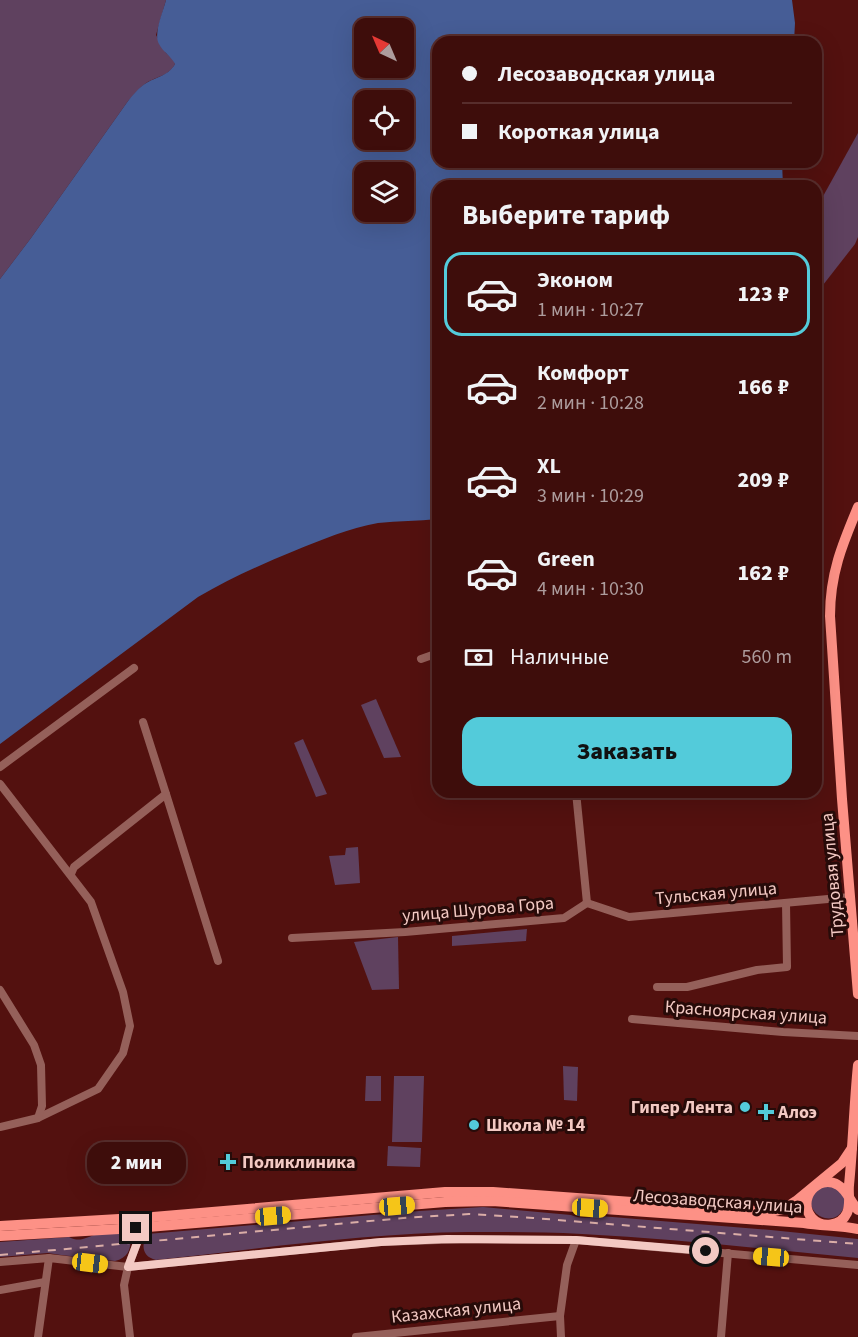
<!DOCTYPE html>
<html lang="ru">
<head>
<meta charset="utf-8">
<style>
	:root { --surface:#3e0d0b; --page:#451614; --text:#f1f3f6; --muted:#ad9c9d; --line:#572d2c; --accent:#53cbda }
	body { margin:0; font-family:"Source Sans 3",sans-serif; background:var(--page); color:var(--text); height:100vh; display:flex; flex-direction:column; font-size:22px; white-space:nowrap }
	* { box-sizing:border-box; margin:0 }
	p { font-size:20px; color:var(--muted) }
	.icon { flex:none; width:33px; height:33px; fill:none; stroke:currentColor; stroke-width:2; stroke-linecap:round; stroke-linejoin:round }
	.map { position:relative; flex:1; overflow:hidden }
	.sheet { position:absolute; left:432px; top:180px; width:390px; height:618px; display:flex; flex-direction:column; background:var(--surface); border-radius:18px; box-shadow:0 6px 24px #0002,0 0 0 2px var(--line) }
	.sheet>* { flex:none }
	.hud { position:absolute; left:432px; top:36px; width:390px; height:132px; border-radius:18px; box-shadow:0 6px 24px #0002,0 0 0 2px var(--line); display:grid; align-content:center; height:132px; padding:0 30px; background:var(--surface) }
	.needle { width:39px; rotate:316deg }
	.controls { position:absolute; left:354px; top:18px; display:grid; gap:12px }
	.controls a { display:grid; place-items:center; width:60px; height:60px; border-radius:12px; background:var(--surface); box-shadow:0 6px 24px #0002,0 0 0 2px var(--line); font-size:30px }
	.end { position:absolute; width:27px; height:27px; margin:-14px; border:8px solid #f3c9c3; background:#111; box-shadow:0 0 0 3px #111 }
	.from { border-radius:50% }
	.bubble { position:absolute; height:42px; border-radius:18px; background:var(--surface); box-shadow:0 6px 24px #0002,0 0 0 2px var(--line); font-size:20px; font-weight:800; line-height:42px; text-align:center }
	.car { position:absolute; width:18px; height:36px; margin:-18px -9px; border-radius:8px; box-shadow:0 0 4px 2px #0007; background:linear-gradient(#f5c518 24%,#345 0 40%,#f5c518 0 76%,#345 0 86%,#f5c518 0) }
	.hud b { display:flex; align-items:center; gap:21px; height:57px; font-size:22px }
	.hud b+b { border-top:2px solid var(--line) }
	.hud i { width:15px; height:15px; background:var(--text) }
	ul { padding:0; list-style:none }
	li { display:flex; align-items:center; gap:18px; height:84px; margin:0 12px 9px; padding:0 18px; border:3px solid transparent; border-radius:18px }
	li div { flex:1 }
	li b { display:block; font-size:22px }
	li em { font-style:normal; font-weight:800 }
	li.active { border-color:var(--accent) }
	li>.icon { width:54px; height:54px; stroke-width:1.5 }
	h2 { padding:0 30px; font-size:27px; line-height:72px }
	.pay { display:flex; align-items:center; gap:15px; height:66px; padding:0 30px; font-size:22px }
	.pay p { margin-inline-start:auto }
	.button { display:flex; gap:12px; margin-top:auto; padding:12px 30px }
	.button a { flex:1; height:69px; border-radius:18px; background:var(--accent); color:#111; font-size:24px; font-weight:800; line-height:69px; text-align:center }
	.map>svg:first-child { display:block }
	.green { fill:#5f415f }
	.water { fill:#465d96; fill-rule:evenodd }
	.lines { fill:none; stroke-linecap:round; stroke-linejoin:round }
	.minor { stroke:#95605a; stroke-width:8 }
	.major { stroke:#fd9186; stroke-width:10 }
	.rail { stroke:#daada7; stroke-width:2; stroke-dasharray:8 8; stroke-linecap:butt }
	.route { stroke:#f3c9c3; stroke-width:8 }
	.poi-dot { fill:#53cbda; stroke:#270b09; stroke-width:2 }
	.labels { text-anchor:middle; stroke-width:6; stroke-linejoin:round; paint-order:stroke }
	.street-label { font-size:18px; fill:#f3c9c3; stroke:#270b09 }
	.poi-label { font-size:18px; font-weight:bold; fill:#f3c9c3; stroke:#270b09; text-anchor:start }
</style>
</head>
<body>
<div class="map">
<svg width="858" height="1337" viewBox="0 0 858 1337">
	<rect width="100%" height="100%" fill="#53110f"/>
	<!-- green -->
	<g class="green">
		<path d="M0,0H166L156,35L166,53L173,59L175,64C169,76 157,76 146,83C139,88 134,95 128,101L31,238L0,279Z"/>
		<polygon points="858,133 858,237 855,244 816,294 816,209"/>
		<polygon points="376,699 401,757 384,758 361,705"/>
		<polygon points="303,739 327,794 316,797 294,743"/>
		<polygon points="358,847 360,883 335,885 329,856 345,855 346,848"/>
		<polygon points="527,929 526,941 452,946 452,936"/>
		<polygon points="398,937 399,989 372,990 354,942"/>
		<polygon points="563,1066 578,1067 577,1101 564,1100"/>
		<polygon points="366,1076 381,1076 381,1101 365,1101"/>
		<polygon points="394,1076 424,1076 422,1142 392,1142"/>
		<polygon points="388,1146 421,1148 420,1167 387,1166"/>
		<path d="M833,1185L845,1197C844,1202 845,1207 842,1211C832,1227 807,1215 811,1197C812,1194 815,1192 816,1189Z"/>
		<path d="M483,1207L571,1215C581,1219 589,1218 600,1216L771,1230L858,1239V1258C766,1249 674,1239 582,1234C544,1232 506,1232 468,1232C365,1233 258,1249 156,1260C142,1257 141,1245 147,1234L419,1211Z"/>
		<path d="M127,1233L130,1236C132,1250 127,1258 115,1261L61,1255L48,1253L0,1257V1242L69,1237C80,1243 87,1237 97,1234C106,1232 117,1233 127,1233Z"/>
	</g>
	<!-- water -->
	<path class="water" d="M166,0H792L795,23L794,42H438V162H782L783,186H438V519C418,521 398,521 378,523C349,528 321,540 294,551C262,564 229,579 198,597L0,744V279L31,238L128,101C132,96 137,90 142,86C153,77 168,77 175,64C171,56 163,52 159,44C153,34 163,12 166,0ZM364,28H404V68H364ZM364,100H404V140H364ZM364,172H404V212H364Z"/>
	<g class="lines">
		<!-- minor -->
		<g class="minor">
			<polyline points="421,659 438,653"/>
			<polyline points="0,767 134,668"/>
			<polyline points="0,784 91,902 123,992 130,1026 123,1053 98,1089 38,1118 0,1127"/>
			<polyline points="576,792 587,903"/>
			<polyline points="166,794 218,961"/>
			<polyline points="71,874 74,867 166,794 143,722"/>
			<polyline points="587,903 629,917 850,897"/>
			<polyline points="292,938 405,932 564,918 587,903"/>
			<polyline points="657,987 687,987 757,970 787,967 786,903"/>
			<polyline points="0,990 34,1045 41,1065 42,1106 38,1118"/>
			<polyline points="632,1019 783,1032 858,1036"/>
			<polyline points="0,1262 49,1258 128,1267 381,1242 467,1239 576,1240 858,1265"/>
			<polyline points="0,1290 45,1282"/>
			<polyline points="38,1337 49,1258"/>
			<polyline points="130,1337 124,1285 128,1267 137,1243 136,1228"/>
			<polyline points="356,1337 560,1316"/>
			<polyline points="561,1337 560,1316 567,1265 576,1240"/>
			<polyline points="721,1337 728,1253"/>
		</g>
		<!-- major -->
		<g class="major">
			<path d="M858,507C842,545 830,574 830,616L842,799L858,994"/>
			<path d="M858,1065C854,1105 853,1145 849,1185C848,1194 851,1204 847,1213C841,1226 822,1229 812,1218C796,1200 818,1173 838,1185C847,1190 851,1203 858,1210"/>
			<polyline points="0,1226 153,1217 445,1192 493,1192 771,1212 784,1209 796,1201 842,1163 852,1148"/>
			<path d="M0,1236L136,1228L445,1202L492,1201L804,1223C822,1226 840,1225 858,1229"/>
		</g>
		<!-- rail -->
		<polyline class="rail" points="0,1255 403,1218 469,1214 533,1218 858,1244"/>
	</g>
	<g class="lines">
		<!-- route -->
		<polyline class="route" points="136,1228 137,1243 128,1267 381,1242 447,1239 576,1240 706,1251"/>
	</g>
	<!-- markers -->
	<g class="poi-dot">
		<circle cx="745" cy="1107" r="6"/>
		<path d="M763 1103h6v6h6v6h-6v6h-6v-6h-6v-6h6z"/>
		<circle cx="474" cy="1125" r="6"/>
		<path d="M225 1153h6v6h6v6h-6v6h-6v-6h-6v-6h6z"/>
	</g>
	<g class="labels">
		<!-- street labels -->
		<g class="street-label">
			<text transform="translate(832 875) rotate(-95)" y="6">Трудовая улица</text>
			<text transform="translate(716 893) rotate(-5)" y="6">Тульская улица</text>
			<text transform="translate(478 909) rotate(-5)" y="6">улица Шурова Гора</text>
			<text transform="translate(746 1012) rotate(4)" y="6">Красноярская улица</text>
			<text transform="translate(718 1201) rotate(4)" y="6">Лесозаводская улица</text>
			<text transform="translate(456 1310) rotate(-6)" y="6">Казахская улица</text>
		</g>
		<!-- poi labels -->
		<g class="poi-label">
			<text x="733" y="1113" text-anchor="end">Гипер Лента</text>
			<text x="778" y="1118">Алоэ</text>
			<text x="486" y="1131">Школа № 14</text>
			<text x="242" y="1168">Поликлиника</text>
		</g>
	</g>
</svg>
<div class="controls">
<a><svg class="needle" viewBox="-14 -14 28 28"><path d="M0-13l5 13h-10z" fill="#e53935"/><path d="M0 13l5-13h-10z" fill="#ad9c9d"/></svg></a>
<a><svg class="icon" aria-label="locate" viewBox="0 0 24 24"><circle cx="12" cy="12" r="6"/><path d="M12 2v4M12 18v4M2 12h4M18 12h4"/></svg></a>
<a><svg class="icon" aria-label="layers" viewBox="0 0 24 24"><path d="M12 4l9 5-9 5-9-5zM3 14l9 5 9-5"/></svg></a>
</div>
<i class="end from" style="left:706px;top:1251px"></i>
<i class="end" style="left:136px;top:1228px"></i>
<div class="bubble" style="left:87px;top:1142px;width:99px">2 мин</div>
<i class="car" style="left:397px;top:1206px;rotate:85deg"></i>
<i class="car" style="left:590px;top:1208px;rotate:94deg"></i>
<i class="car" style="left:273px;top:1216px;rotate:85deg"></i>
<i class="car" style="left:771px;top:1257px;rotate:275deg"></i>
<i class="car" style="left:90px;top:1263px;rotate:97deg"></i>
<div class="hud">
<b><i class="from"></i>Лесозаводская улица</b>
<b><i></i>Короткая улица</b>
</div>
<section class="sheet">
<h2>Выберите тариф</h2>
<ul>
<li class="active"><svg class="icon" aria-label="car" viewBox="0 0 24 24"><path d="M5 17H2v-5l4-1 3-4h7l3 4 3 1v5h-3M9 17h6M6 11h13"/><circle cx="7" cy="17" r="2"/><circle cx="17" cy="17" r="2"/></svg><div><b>Эконом</b><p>1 мин · 10:27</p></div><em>123 ₽</em></li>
<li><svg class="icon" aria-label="car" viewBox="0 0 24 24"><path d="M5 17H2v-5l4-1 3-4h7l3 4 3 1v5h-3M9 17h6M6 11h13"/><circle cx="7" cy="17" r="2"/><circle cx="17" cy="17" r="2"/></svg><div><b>Комфорт</b><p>2 мин · 10:28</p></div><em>166 ₽</em></li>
<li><svg class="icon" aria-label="car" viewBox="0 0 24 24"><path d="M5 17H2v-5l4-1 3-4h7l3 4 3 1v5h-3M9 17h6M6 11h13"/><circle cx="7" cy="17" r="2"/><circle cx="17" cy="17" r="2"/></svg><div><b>XL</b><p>3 мин · 10:29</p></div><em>209 ₽</em></li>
<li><svg class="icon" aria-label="car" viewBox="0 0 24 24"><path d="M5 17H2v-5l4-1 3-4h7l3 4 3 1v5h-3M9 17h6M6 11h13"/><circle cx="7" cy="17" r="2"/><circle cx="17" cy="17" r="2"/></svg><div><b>Green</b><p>4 мин · 10:30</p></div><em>162 ₽</em></li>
</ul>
<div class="pay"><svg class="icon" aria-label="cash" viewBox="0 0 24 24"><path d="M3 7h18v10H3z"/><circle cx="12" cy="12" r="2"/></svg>Наличные<p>560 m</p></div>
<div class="button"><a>Заказать</a></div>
</section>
</div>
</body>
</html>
